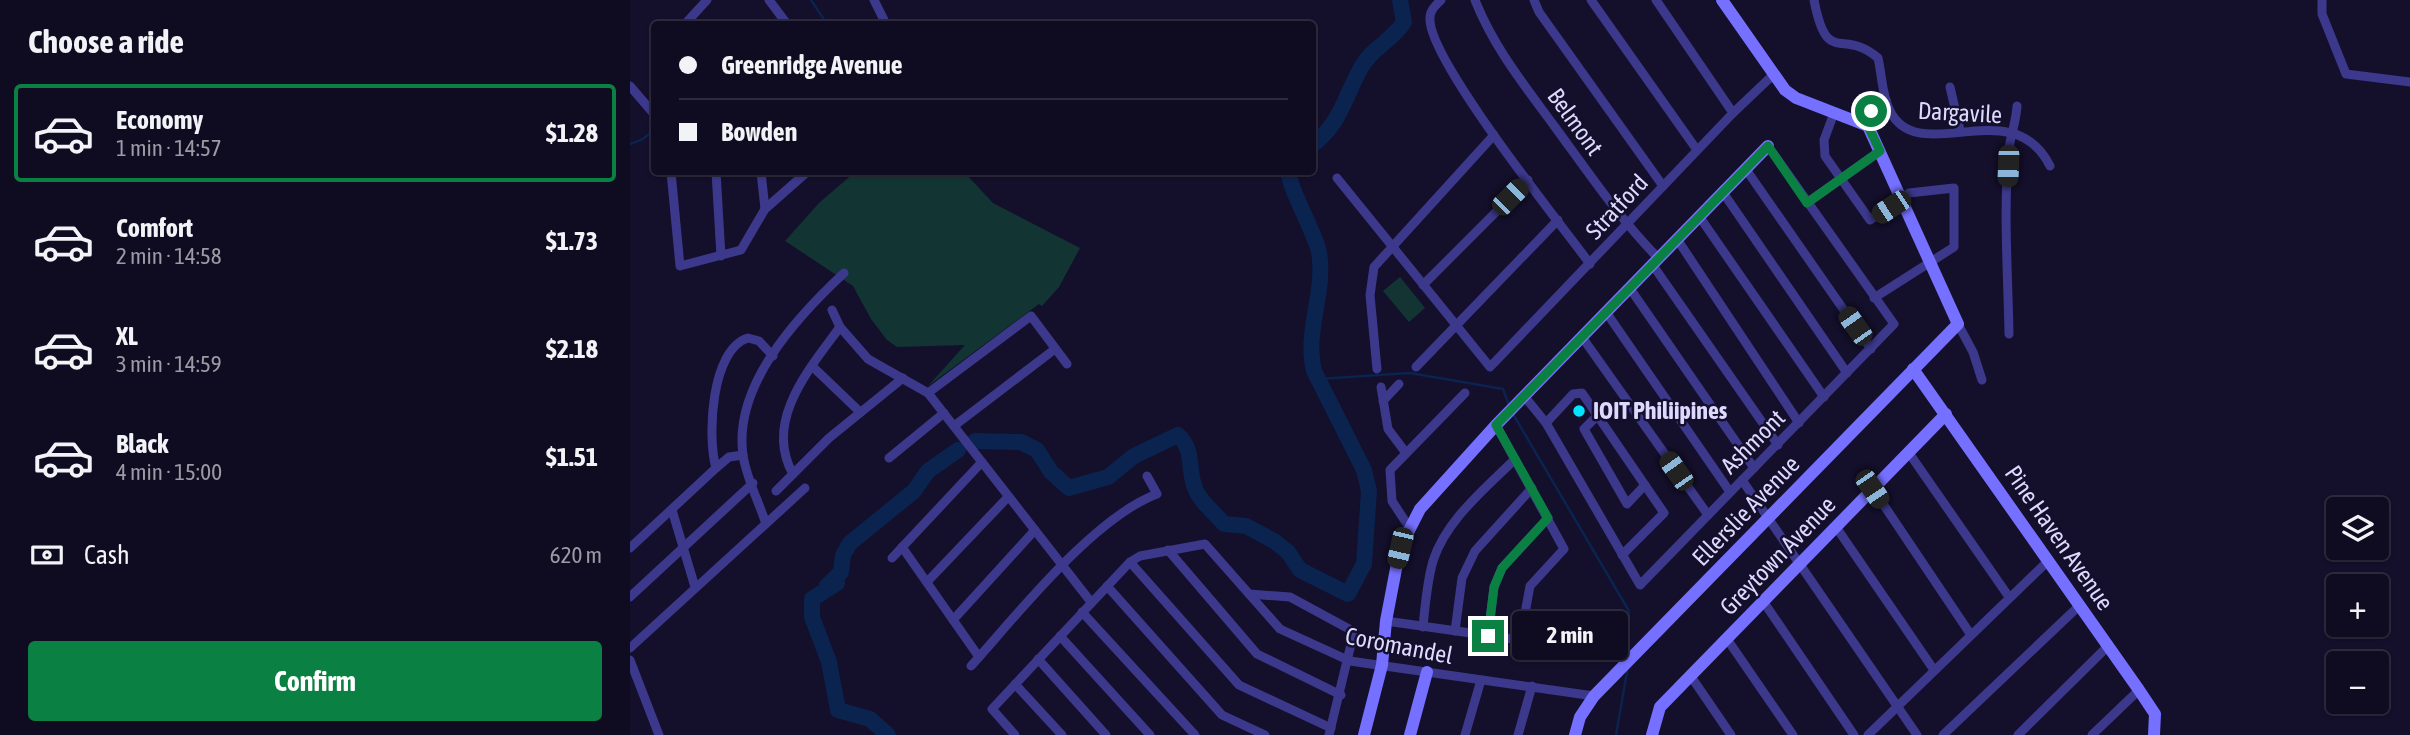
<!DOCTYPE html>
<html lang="en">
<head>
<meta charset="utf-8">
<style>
	:root { --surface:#0f0b20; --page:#1d192d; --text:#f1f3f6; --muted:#9b9ba5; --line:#2f2b3e; --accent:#0b8043 }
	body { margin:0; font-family:"Asap Condensed",sans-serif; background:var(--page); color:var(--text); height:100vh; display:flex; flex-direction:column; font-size:26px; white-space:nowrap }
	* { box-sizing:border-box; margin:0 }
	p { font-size:23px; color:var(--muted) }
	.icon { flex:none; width:38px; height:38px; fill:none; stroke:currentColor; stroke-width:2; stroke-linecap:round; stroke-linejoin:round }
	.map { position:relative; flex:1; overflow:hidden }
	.sheet { display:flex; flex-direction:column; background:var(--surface); width:630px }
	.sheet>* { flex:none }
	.top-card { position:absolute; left:21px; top:21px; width:665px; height:154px; border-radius:7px; box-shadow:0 2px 5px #0004,0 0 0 2px var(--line); display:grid; align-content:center; height:154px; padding:0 28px; background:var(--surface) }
	.controls { position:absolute; left:1696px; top:497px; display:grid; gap:14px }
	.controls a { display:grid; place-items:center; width:63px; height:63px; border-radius:7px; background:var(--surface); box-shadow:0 2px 5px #0004,0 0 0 2px var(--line); font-size:35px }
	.end { position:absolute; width:32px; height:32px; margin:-16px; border:9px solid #0b8043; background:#fff; box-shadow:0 0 0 4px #fff }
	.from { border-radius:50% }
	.bubble { position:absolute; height:49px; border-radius:7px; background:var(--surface); box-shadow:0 2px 5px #0004,0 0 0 2px var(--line); font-size:23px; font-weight:700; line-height:49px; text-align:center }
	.car { position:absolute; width:21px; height:42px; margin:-21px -10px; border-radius:9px; box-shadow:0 0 5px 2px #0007; background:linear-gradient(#222 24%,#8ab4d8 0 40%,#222 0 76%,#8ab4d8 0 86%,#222 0) }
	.top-card b { display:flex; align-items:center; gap:24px; height:66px; font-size:26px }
	.top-card b+b { border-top:2px solid var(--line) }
	.top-card i { width:18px; height:18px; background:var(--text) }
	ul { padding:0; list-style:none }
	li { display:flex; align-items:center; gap:21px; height:98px; margin:0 14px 10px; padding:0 14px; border:4px solid transparent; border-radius:7px }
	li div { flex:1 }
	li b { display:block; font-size:26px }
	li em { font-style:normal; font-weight:700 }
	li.selected { border-color:var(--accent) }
	li>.icon { width:63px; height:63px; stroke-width:1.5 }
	h2 { padding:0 28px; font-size:32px; line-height:84px }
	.pay { display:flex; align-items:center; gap:18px; height:77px; padding:0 28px; font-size:26px }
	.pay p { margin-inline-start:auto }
	.primary-button { display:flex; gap:14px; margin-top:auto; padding:14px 28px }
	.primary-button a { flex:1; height:80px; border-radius:7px; background:var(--accent); color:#fff; font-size:28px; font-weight:700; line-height:80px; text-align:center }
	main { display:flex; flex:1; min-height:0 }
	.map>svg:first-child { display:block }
	.green { fill:#123534 }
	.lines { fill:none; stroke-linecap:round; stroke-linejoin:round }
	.stream { stroke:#0a234f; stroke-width:2.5 }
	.river { stroke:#0a234f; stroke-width:16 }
	.street { stroke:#3c388c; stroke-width:9 }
	.secondary { stroke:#7570ff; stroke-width:12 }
	.route { stroke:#0b8043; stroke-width:9 }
	.poi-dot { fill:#05e3ff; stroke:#140f2b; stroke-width:2.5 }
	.labels { text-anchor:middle; stroke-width:5; stroke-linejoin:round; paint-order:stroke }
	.street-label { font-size:24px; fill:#ded9ff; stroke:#140f2b }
	.poi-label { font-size:24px; font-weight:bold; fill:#ded9ff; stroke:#140f2b; text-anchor:start }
</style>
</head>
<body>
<main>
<section class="sheet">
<h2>Choose a ride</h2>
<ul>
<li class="selected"><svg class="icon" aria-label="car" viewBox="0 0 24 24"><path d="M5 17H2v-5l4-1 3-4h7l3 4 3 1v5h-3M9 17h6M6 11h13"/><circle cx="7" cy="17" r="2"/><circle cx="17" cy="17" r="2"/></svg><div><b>Economy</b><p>1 min · 14:57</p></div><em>$1.28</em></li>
<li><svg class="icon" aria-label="car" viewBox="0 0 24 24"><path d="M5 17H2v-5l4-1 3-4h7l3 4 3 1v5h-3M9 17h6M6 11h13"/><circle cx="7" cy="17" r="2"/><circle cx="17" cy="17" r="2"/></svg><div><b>Comfort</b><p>2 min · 14:58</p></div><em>$1.73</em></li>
<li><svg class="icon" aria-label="car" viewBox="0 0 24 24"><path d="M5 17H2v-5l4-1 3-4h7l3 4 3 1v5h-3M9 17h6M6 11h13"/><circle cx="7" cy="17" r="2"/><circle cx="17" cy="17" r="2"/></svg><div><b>XL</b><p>3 min · 14:59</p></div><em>$2.18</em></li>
<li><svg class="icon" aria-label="car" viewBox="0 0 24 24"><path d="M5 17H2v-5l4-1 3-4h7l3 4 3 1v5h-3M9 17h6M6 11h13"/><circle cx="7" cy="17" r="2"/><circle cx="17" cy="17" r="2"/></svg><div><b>Black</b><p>4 min · 15:00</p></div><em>$1.51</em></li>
</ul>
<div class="pay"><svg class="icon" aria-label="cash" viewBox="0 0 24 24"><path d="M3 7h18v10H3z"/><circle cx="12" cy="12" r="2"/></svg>Cash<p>620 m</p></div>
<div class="primary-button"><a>Confirm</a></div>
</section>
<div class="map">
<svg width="1780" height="735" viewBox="0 0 1780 735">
	<rect width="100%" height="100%" fill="#140f2b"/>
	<!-- green -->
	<g class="green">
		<polygon points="225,172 334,172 363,203 450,248 429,287 412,306 409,304 298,386 335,345 267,347 257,340 241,319 223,286 155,241 189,203"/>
		<polygon points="770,277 795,308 779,322 753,291"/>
	</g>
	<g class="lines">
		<!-- stream -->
		<g class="stream">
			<polyline points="181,0 197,24"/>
			<polyline points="0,144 13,139 24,130"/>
			<polyline points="688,379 780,373 873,389 879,405"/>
			<polyline points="883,414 999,611 998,652"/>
			<polyline points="986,735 998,666"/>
		</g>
		<!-- river -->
		<g class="river">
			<path d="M682,145C711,124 715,95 732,66C742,48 763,40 774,22L770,0"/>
			<path d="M345,441L391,442L407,450L421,472L439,488L478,477L504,456L548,435C565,451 557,468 565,488C569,501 586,514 594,524L616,526L644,541L658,552L670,570L718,594L734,564L739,491L734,470L684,371C674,332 696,292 689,252C684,230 658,187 659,172"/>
			<polyline points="197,586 207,583 182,599 182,617 199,662 208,710 240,719 258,735"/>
			<polyline points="197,586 211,572 213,555 220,543 284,491 298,471 328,450"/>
		</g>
		<!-- street -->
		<g class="street">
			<polyline points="139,0 157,24"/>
			<polyline points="244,0 256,24"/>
			<path d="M811,0C806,5 800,10 800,18C797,58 930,223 960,264"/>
			<path d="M845,0C864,48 895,86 925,127C958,172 989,218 1028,258"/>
			<polyline points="904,0 909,12 1033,186"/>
			<polyline points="961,0 1067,150"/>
			<polyline points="1026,0 1103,113"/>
			<path d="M1184,0C1197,68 1212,27 1248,58C1252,75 1252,96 1260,111C1289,169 1382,90 1420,166"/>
			<polyline points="1692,0 1692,14 1716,74 1780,82"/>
			<polyline points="55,24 77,0"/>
			<polyline points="0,86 24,114"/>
			<polyline points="1320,87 1330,130"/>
			<polyline points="1204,113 1194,140 1195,156 1240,220 1279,193 1324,188 1324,247 1244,298"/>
			<polyline points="1238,126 1241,111 1256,100"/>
			<polyline points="1115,168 1241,349"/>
			<polyline points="41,172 50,266 111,250 135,209 177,172"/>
			<polyline points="86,172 91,256"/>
			<polyline points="131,172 135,209"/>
			<polyline points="707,178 860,367 1103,113 1144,74"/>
			<polyline points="1092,191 1217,373"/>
			<polyline points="1177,203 1250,151"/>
			<polyline points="1069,216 1194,397"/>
			<polyline points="1047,239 1169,423"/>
			<polyline points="1022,264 1148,445"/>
			<polyline points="793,285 898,180"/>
			<polyline points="999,287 1124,468"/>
			<polyline points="202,310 210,327 238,359 298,393 461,602"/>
			<polyline points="976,312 1100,492"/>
			<polyline points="1328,324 1343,352 1352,380"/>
			<path d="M1379,334C1378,273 1373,210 1379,149C1381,134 1386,122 1387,106"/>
			<polyline points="952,337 1078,515"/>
			<polyline points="182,366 230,412"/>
			<polyline points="786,367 928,220"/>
			<polyline points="747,369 740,295 744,267 864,135"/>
			<polyline points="751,387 758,429 776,453"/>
			<polyline points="298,393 401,316 437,364"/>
			<polyline points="895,397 916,423 1010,585 1264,324 1138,146"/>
			<polyline points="753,401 769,384"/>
			<polyline points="967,416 954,429 997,504 1015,485"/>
			<polyline points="916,423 943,394 952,393 1034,513 992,555"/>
			<polyline points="324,426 425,349"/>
			<polyline points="1279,453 1379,597"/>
			<polyline points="259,458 314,413"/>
			<path d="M86,468C77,437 81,349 118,338L129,341L143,356"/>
			<path d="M163,474C133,421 180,368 210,327"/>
			<polyline points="1112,480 1287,735"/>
			<polyline points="1243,489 1341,635"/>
			<polyline points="146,491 199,438 273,378"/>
			<polyline points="42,510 65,587"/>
			<path d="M135,521C128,500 116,477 113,455C103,385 168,316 214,273"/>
			<polyline points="779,527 762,501 760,470 835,393"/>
			<polyline points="1206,527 1304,670"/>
			<polyline points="272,547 349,657"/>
			<polyline points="0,548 86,468 99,457 113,455"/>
			<polyline points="538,550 627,654 711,695"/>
			<polyline points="262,558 352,462"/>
			<polyline points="500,562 609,685 701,728"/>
			<polyline points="297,582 378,497"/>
			<polyline points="477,586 592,715 635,735"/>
			<polyline points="619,594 660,597 719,629 723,636 699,735"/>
			<polyline points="0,597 123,483"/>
			<polyline points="1133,601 1224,735"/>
			<polyline points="452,612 565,735"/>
			<polyline points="323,620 405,530"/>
			<polyline points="756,621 890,640 900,586 934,549 866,425"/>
			<path d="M793,627C795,605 797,582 803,561C816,520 855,489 885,459"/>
			<polyline points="825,631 832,578 845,551 902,488"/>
			<polyline points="430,636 520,735"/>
			<polyline points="858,636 864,587 872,568 918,518"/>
			<polyline points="1097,639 1163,735"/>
			<polyline points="0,648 175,488"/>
			<polyline points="408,659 476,735"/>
			<polyline points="0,660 29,735"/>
			<path d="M341,666C387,615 463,518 527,494L517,476"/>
			<polyline points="1060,675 1101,735"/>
			<polyline points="385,684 432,735"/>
			<polyline points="385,735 362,709 500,562 510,556 575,544 650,629 720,661 964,696"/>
			<polyline points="835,735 851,680"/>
			<polyline points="888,735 902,686"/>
			<polyline points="1238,735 1419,560"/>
			<polyline points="1313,735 1450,605"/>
			<polyline points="1388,735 1478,646"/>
			<polyline points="1462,735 1509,690"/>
		</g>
		<!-- secondary -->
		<g class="secondary">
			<polyline points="1283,369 1509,690 1525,714 1524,735"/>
			<polyline points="734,735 752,665 756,621 770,548 790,509 866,425 1138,146"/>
			<polyline points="780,735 797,672"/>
			<polyline points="945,735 950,717 964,696 1328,324 1238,126 1166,98 1155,90 1092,0"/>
			<polyline points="1022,735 1030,707 1316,414"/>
		</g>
	</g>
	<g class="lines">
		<!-- route -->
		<polyline class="route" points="858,636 864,587 872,568 918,518 866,425 1138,146 1177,203 1250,151 1238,126 1241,111"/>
	</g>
	<!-- markers -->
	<circle class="poi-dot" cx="949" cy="411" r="7"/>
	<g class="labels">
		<!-- street labels -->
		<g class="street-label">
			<text transform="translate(1330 113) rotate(3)" y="8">Dargavile</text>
			<text transform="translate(945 122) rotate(54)" y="8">Belmont</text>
			<text transform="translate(987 207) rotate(-47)" y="8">Stratford</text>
			<text transform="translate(1123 442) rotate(-45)" y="8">Ashmont</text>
			<text transform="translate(1116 511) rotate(-46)" y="8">Ellerslie Avenue</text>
			<text transform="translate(1429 538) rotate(55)" y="8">Pine Haven Avenue</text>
			<text transform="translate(1148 556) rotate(-46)" y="8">Greytown Avenue</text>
			<text transform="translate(769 646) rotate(11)" y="8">Coromandel</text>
		</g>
		<!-- poi labels -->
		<g class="poi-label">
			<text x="963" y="419">IOIT Philiipines</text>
		</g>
	</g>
</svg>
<div class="controls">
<a><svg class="icon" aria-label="layers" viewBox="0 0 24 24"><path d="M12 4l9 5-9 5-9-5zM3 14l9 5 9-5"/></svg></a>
<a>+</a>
<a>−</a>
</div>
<i class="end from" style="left:1241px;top:111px"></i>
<i class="end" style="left:858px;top:636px"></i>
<div class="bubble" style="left:882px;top:611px;width:116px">2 min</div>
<i class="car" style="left:1378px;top:166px;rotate:182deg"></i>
<i class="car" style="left:880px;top:197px;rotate:45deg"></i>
<i class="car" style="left:1261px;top:207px;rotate:237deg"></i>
<i class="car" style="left:1225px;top:326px;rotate:325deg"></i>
<i class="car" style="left:1046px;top:471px;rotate:325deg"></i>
<i class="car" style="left:1242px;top:489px;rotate:146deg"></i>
<i class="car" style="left:770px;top:548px;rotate:193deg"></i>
<div class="top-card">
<b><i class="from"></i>Greenridge Avenue</b>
<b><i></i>Bowden</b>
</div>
</div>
</main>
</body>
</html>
